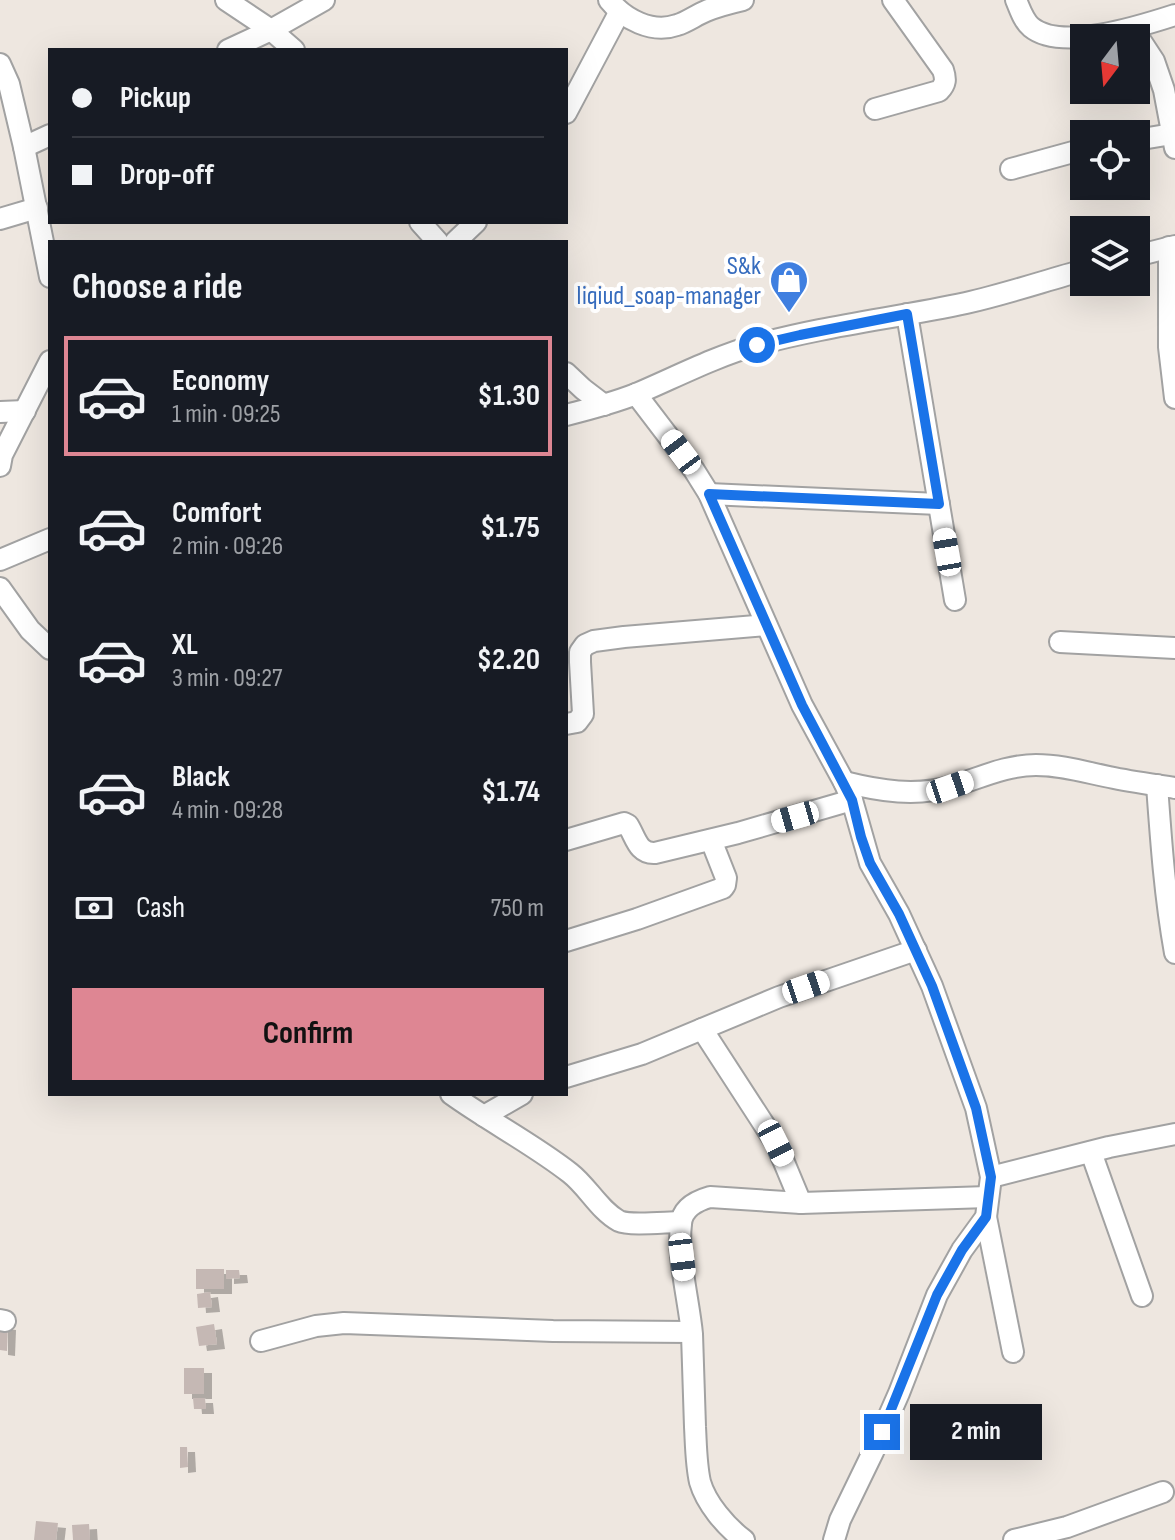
<!DOCTYPE html>
<html lang="en">
<head>
<meta charset="utf-8">
<style>
	:root { --surface:#171b24; --page:#20242c; --text:#f1f3f6; --muted:#9ea1a6; --line:#363941; --accent:#de8693 }
	body { margin:0; font-family:"Sofia Sans Condensed",sans-serif; background:var(--page); color:var(--text); height:100vh; display:flex; flex-direction:column; font-size:30px; white-space:nowrap }
	* { box-sizing:border-box; margin:0 }
	p { font-size:26px; color:var(--muted) }
	.icon { flex:none; width:44px; height:44px; fill:none; stroke:currentColor; stroke-width:2; stroke-linecap:round; stroke-linejoin:round }
	.map { position:relative; flex:1; overflow:hidden }
	.drawer { position:absolute; left:48px; top:240px; width:520px; height:856px; display:flex; flex-direction:column; background:var(--surface); border-radius:0px; box-shadow:0 8px 32px #0002 }
	.drawer>* { flex:none }
	.top-card { position:absolute; left:48px; top:48px; width:520px; height:176px; border-radius:0px; box-shadow:0 8px 32px #0002; display:grid; align-content:center; height:176px; padding:0 24px; background:var(--surface) }
	.needle { width:52px; rotate:196deg }
	.tools { position:absolute; left:1070px; top:24px; display:grid; gap:16px }
	.tools a { display:grid; place-items:center; width:80px; height:80px; border-radius:0px; background:var(--surface); box-shadow:0 8px 32px #0002; font-size:40px }
	.end { position:absolute; width:36px; height:36px; margin:-18px; border:10px solid #1a73e8; background:#fff; box-shadow:0 0 0 4px #fff }
	.from { border-radius:50% }
	.bubble { position:absolute; height:56px; border-radius:0px; background:var(--surface); box-shadow:0 8px 32px #0002; font-size:26px; font-weight:700; line-height:56px; text-align:center }
	.car { position:absolute; width:24px; height:48px; margin:-24px -12px; border-radius:10px; box-shadow:0 0 6px 2px #0007; background:linear-gradient(#fff 24%,#345 0 40%,#fff 0 76%,#345 0 86%,#fff 0) }
	.top-card b { display:flex; align-items:center; gap:28px; height:76px; font-size:30px }
	.top-card b+b { border-top:2px solid var(--line) }
	.top-card i { width:20px; height:20px; background:var(--text) }
	ul { padding:0; list-style:none }
	li { display:flex; align-items:center; gap:24px; height:120px; margin:0 16px 12px; padding:0 8px; border:4px solid transparent; border-radius:0px }
	li div { flex:1 }
	li b { display:block; font-size:30px }
	li em { font-style:normal; font-weight:700 }
	li.active { border-color:var(--accent) }
	li>.icon { width:72px; height:72px; stroke-width:1.5 }
	h2 { padding:0 24px; font-size:36px; line-height:96px }
	.pay { display:flex; align-items:center; gap:20px; height:88px; padding:0 24px; font-size:30px }
	.pay p { margin-inline-start:auto }
	.button { display:flex; gap:16px; margin-top:auto; padding:16px 24px }
	.button a { flex:1; height:92px; border-radius:0px; background:var(--accent); color:#111; font-size:32px; font-weight:700; line-height:92px; text-align:center }
	.map>svg:first-child { display:block }
	.building { fill:#c5b8b4; filter:url(#shadow) }
	.lines { fill:none; stroke-linecap:round; stroke-linejoin:round }
	.minor-casing { stroke:#a2a2a2; stroke-width:24 }
	.minor { stroke:#fff; stroke-width:20 }
	.route { stroke:#1a73e8; stroke-width:10 }
	.labels { text-anchor:middle; stroke-width:8; stroke-linejoin:round; paint-order:stroke }
	.shop-label { font-size:26px; fill:#366cbe; stroke:#fff; text-anchor:end }
</style>
</head>
<body>
<div class="map">
<svg width="1175" height="1540" viewBox="0 0 1175 1540">
	<defs>
		<filter id="shadow"><feDropShadow dx="8" dy="5" stdDeviation="0" flood-color="#0004"/></filter>
	</defs>
	<rect width="100%" height="100%" fill="#eee7e0"/>
	<!-- building -->
	<g class="building">
		<rect x="196" y="1269" width="28" height="20"/>
		<polygon points="226,1270 239,1270 240,1278 226,1279"/>
		<polygon points="210,1292 212,1307 198,1308 197,1294"/>
		<polygon points="0,1324 8,1325 7,1351 0,1350"/>
		<polygon points="214,1324 217,1344 199,1346 196,1327"/>
		<rect x="184" y="1368" width="20" height="26"/>
		<polygon points="193,1398 205,1398 206,1409 194,1409"/>
		<polygon points="180,1447 187,1447 188,1467 180,1468"/>
		<polygon points="36,1521 58,1523 56,1540 34,1540"/>
		<polygon points="89,1524 90,1540 73,1540 72,1525"/>
	</g>
	<g class="lines">
		<!-- minor casing -->
		<g class="minor-casing">
			<g id="minor">
				<polyline points="226,0 271,30 294,50"/>
				<path d="M609,0C624,19 652,34 677,25C687,22 696,15 706,11C718,6 730,3 743,0"/>
				<path d="M1016,0C1020,9 1023,20 1031,27C1061,52 1141,26 1175,15"/>
				<polyline points="1133,29 1154,61 1164,90 1175,148"/>
				<polyline points="228,50 271,30 324,0"/>
				<polyline points="0,64 9,84 24,147 50,277"/>
				<path d="M875,109L939,91C946,84 946,79 943,70L893,0"/>
				<polyline points="566,113 619,13"/>
				<polyline points="1136,140 1172,134"/>
				<polyline points="24,147 50,135"/>
				<polyline points="1011,169 1084,149"/>
				<polyline points="0,219 37,208"/>
				<polyline points="420,222 438,242"/>
				<polyline points="455,242 476,222"/>
				<polyline points="1169,247 1169,347 1175,398"/>
				<polyline points="1136,256 1175,246"/>
				<polyline points="907,314 955,600"/>
				<polyline points="566,373 583,389 604,405"/>
				<polyline points="636,394 694,470 709,494 802,705 844,782 852,800 870,863 899,914 932,986 976,1108 991,1177 986,1217 962,1250 937,1295 899,1393 873,1452 840,1520 834,1540"/>
				<polyline points="0,412 25,411"/>
				<path d="M566,415C590,409 613,403 636,394C676,377 714,357 756,345C824,326 896,318 966,303C1006,294 1044,281 1084,270"/>
				<polyline points="0,466 2,455 50,361"/>
				<polyline points="709,494 939,504"/>
				<polyline points="0,560 50,539"/>
				<polyline points="0,588 30,630 50,649"/>
				<polyline points="1060,642 1175,648"/>
				<polyline points="566,724 577,722 583,714 580,662 580,652 585,645 594,641 624,637 766,625"/>
				<path d="M844,782C880,791 916,797 953,786C980,778 1006,765 1036,765C1063,765 1088,773 1114,778C1134,782 1155,785 1175,788"/>
				<path d="M1157,785C1161,841 1165,897 1175,953"/>
				<path d="M566,840L624,823L628,825C636,838 638,854 655,853L738,833L852,800"/>
				<polyline points="566,941 637,919 723,888 725,885 726,878 711,840"/>
				<polyline points="702,1029 776,1143 801,1203"/>
				<polyline points="566,1077 642,1054 779,997 916,950"/>
				<path d="M451,1094C490,1122 533,1144 570,1173C588,1187 599,1210 619,1221C630,1226 666,1222 681,1222"/>
				<polyline points="484,1116 522,1094"/>
				<polyline points="1091,1152 1142,1296"/>
				<polyline points="991,1177 1109,1147 1175,1134"/>
				<polyline points="986,1217 1013,1352"/>
				<polyline points="0,1320 5,1321"/>
				<polyline points="261,1341 316,1326 344,1323 553,1331 691,1332"/>
				<path d="M744,1540C726,1527 706,1503 700,1482C696,1464 696,1444 695,1427C694,1396 693,1365 692,1334C689,1301 677,1257 681,1224C682,1208 696,1201 710,1197L801,1203L988,1197"/>
				<polyline points="1014,1540 1067,1527 1163,1492"/>
			</g>
		</g>
		<!-- minor -->
		<use href="#minor" class="minor"/>
	</g>
	<g class="lines">
		<!-- route -->
		<polyline class="route" points="757,345 800,335 907,314 939,504 709,494 802,705 852,800 861,837 870,863 899,914 932,986 976,1108 991,1177 986,1217 962,1250 937,1295 882,1432"/>
	</g>
	<!-- icons -->
	<defs>
		<g id="shop-pin" transform="scale(2)"><path d="M0 17L-7.5 6A9.5 9.5 0 1 1 7.5 6Z" fill="#3f7fe0" stroke="#fff"/><path d="M-5-2.5h2.3a2.7 3.5 0 0 1 5.4 0H5L5.5 6h-11ZM-1.5-2.5h3a1.5 2.3 0 0 0-3 0Z" fill="#fff"/></g>
	</defs>
	<g fill-rule="evenodd">
		<use href="#shop-pin" x="789" y="280"/>
	</g>
	<g class="labels">
		<!-- shop labels -->
		<g class="shop-label">
			<text x="761" y="274">S&amp;k<tspan x="761" dy="30">liqiud_soap-manager</tspan></text>
		</g>
	</g>
</svg>
<div class="tools">
<a><svg class="needle" viewBox="-14 -14 28 28"><path d="M0-13l5 13h-10z" fill="#e53935"/><path d="M0 13l5-13h-10z" fill="#9ea1a6"/></svg></a>
<a><svg class="icon" aria-label="locate" viewBox="0 0 24 24"><circle cx="12" cy="12" r="6"/><path d="M12 2v4M12 18v4M2 12h4M18 12h4"/></svg></a>
<a><svg class="icon" aria-label="layers" viewBox="0 0 24 24"><path d="M12 4l9 5-9 5-9-5zM3 14l9 5 9-5"/></svg></a>
</div>
<i class="end from" style="left:757px;top:345px"></i>
<i class="end" style="left:882px;top:1432px"></i>
<div class="bubble" style="left:910px;top:1404px;width:132px">2 min</div>
<i class="car" style="left:681px;top:452px;rotate:323deg"></i>
<i class="car" style="left:947px;top:552px;rotate:350deg"></i>
<i class="car" style="left:950px;top:787px;rotate:71deg"></i>
<i class="car" style="left:795px;top:817px;rotate:254deg"></i>
<i class="car" style="left:806px;top:987px;rotate:71deg"></i>
<i class="car" style="left:776px;top:1143px;rotate:153deg"></i>
<i class="car" style="left:682px;top:1257px;rotate:173deg"></i>
<div class="top-card">
<b><i class="from"></i>Pickup</b>
<b><i></i>Drop-off</b>
</div>
<section class="drawer">
<h2>Choose a ride</h2>
<ul>
<li class="active"><svg class="icon" aria-label="car" viewBox="0 0 24 24"><path d="M5 17H2v-5l4-1 3-4h7l3 4 3 1v5h-3M9 17h6M6 11h13"/><circle cx="7" cy="17" r="2"/><circle cx="17" cy="17" r="2"/></svg><div><b>Economy</b><p>1 min · 09:25</p></div><em>$1.30</em></li>
<li><svg class="icon" aria-label="car" viewBox="0 0 24 24"><path d="M5 17H2v-5l4-1 3-4h7l3 4 3 1v5h-3M9 17h6M6 11h13"/><circle cx="7" cy="17" r="2"/><circle cx="17" cy="17" r="2"/></svg><div><b>Comfort</b><p>2 min · 09:26</p></div><em>$1.75</em></li>
<li><svg class="icon" aria-label="car" viewBox="0 0 24 24"><path d="M5 17H2v-5l4-1 3-4h7l3 4 3 1v5h-3M9 17h6M6 11h13"/><circle cx="7" cy="17" r="2"/><circle cx="17" cy="17" r="2"/></svg><div><b>XL</b><p>3 min · 09:27</p></div><em>$2.20</em></li>
<li><svg class="icon" aria-label="car" viewBox="0 0 24 24"><path d="M5 17H2v-5l4-1 3-4h7l3 4 3 1v5h-3M9 17h6M6 11h13"/><circle cx="7" cy="17" r="2"/><circle cx="17" cy="17" r="2"/></svg><div><b>Black</b><p>4 min · 09:28</p></div><em>$1.74</em></li>
</ul>
<div class="pay"><svg class="icon" aria-label="cash" viewBox="0 0 24 24"><path d="M3 7h18v10H3z"/><circle cx="12" cy="12" r="2"/></svg>Cash<p>750 m</p></div>
<div class="button"><a>Confirm</a></div>
</section>
</div>
</body>
</html>
